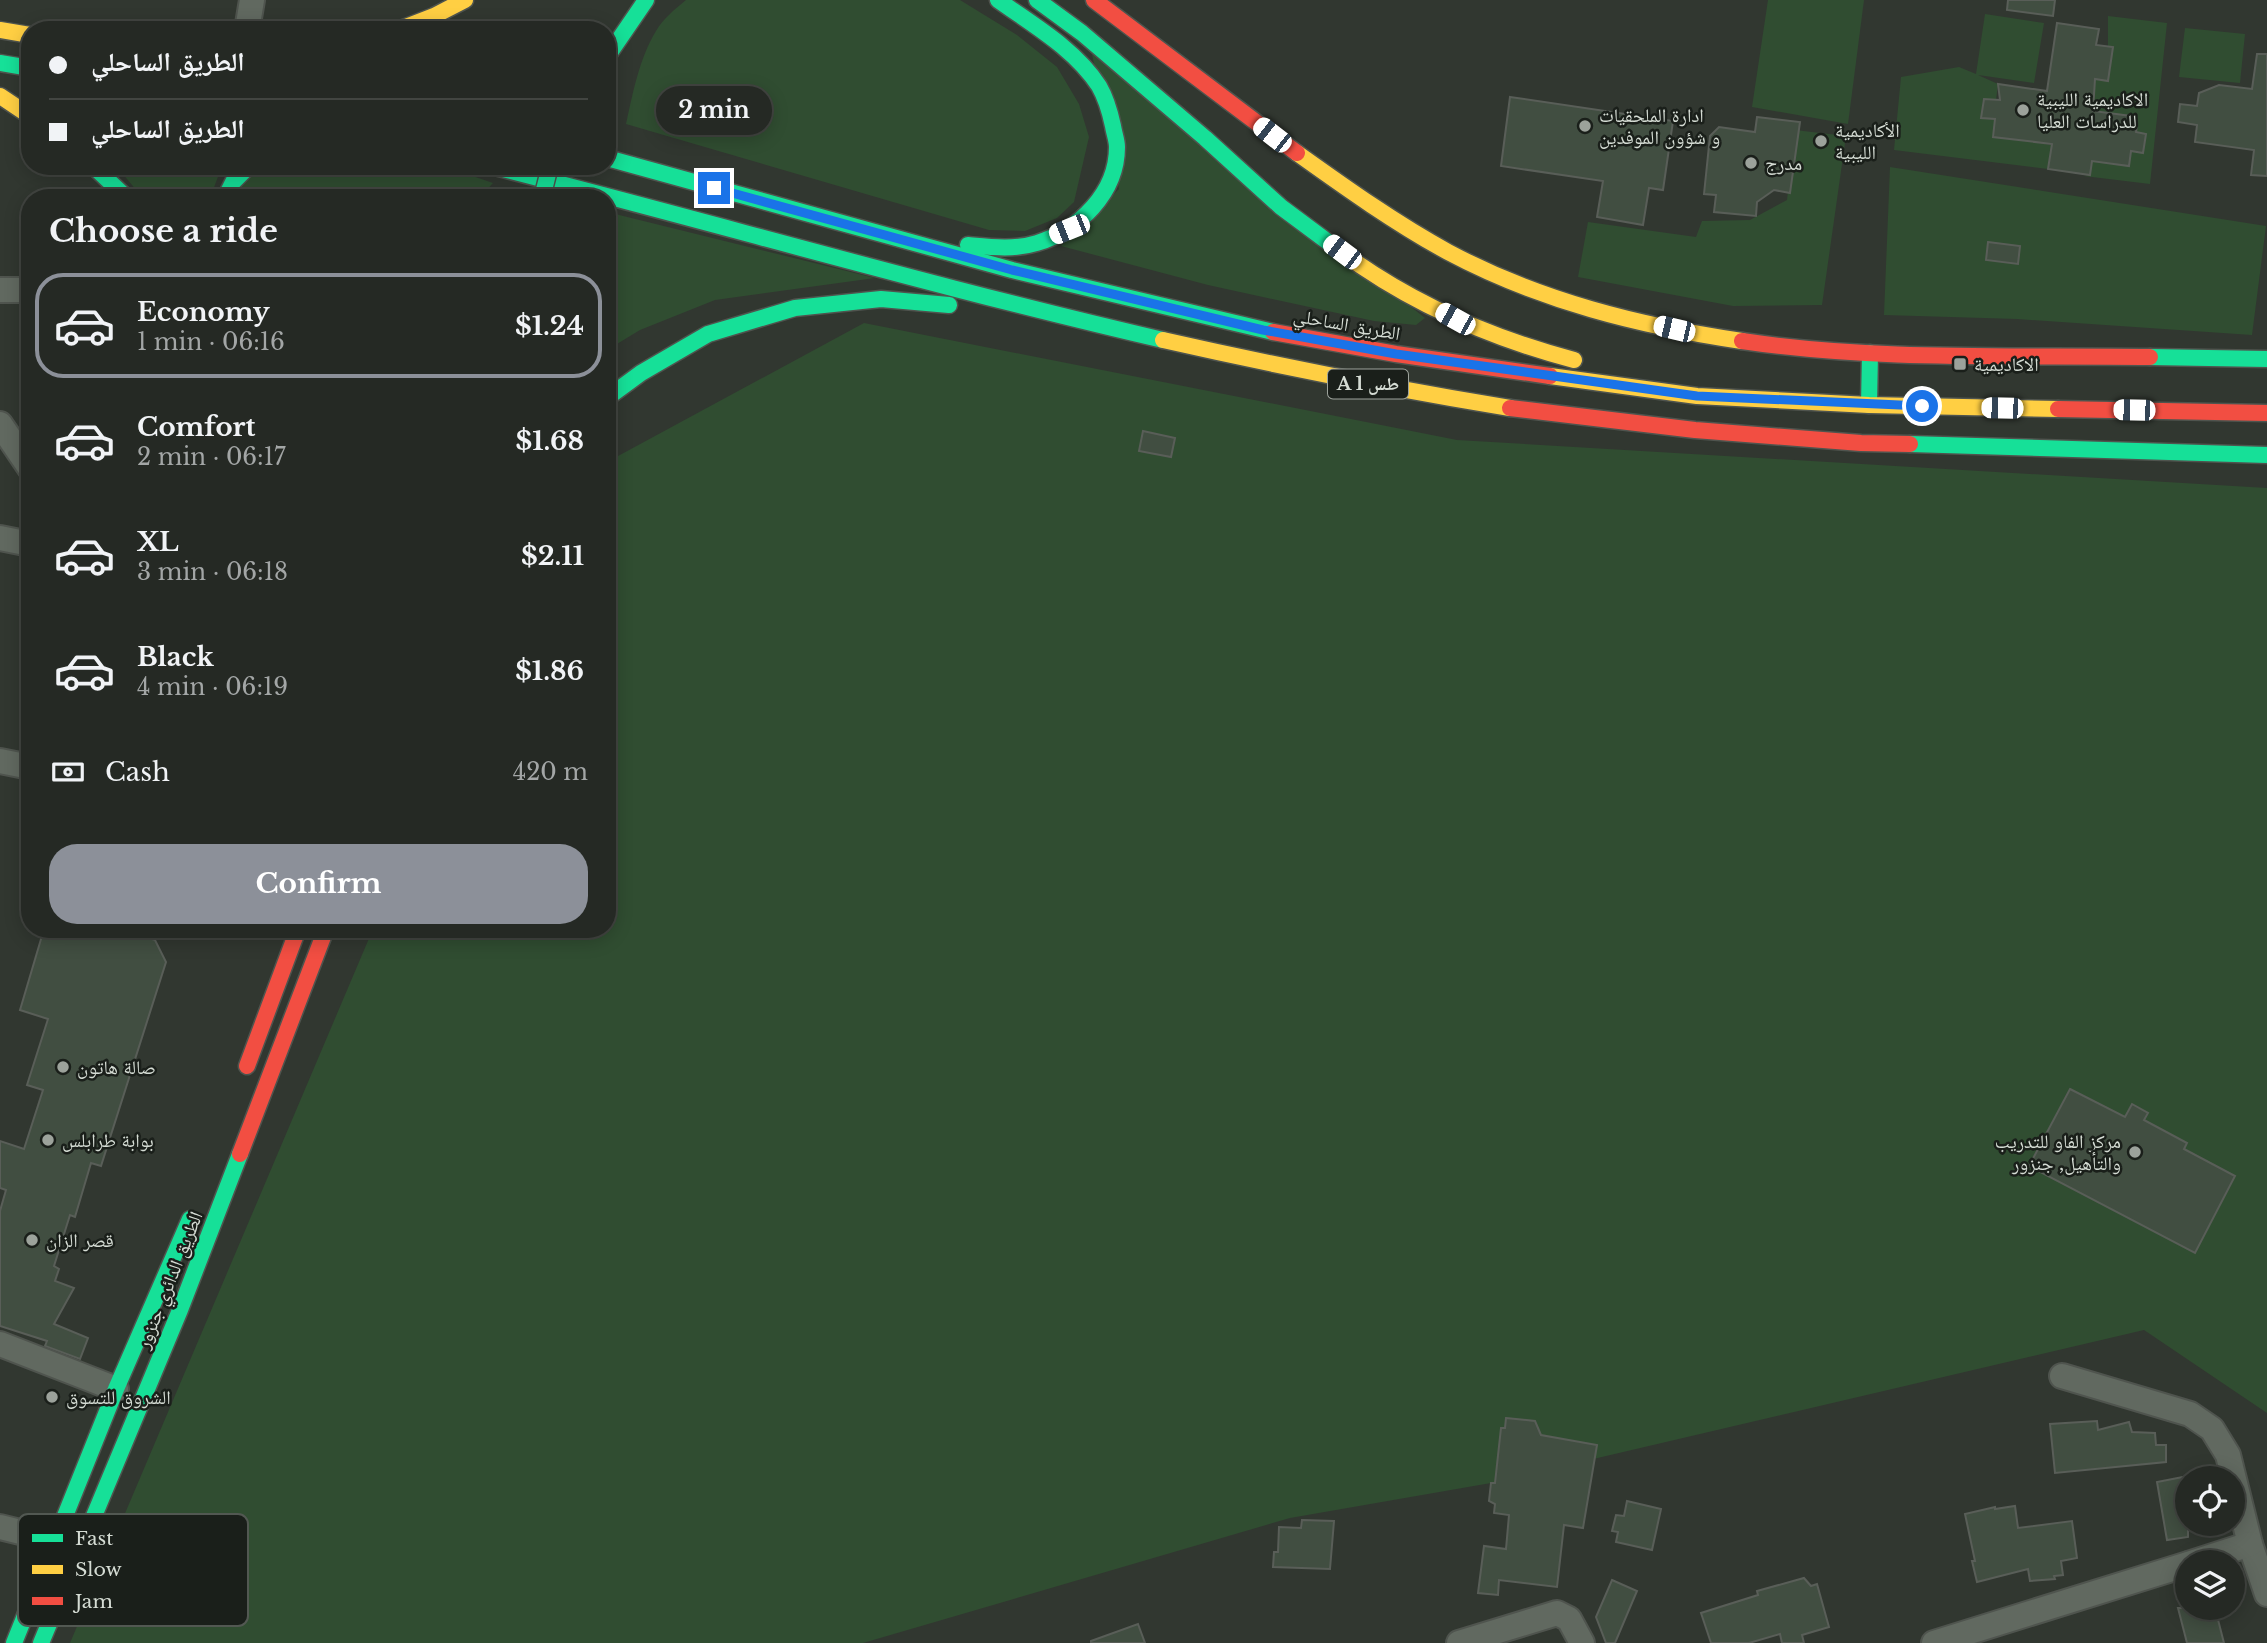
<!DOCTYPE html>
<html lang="en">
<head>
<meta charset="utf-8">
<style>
	:root { --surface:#252924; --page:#313531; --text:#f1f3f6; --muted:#a3a6a6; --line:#424541; --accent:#8c9099 }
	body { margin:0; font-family:"Libre Baskerville","Noto Naskh Arabic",serif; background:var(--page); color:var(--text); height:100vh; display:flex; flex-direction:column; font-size:26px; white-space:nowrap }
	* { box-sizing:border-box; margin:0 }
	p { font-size:23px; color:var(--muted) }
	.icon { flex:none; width:38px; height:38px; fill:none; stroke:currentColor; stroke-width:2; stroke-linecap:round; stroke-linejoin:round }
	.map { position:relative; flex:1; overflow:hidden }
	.sheet { position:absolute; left:21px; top:189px; width:595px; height:749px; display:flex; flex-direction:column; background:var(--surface); border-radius:28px; box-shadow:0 4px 18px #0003,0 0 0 2px var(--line) }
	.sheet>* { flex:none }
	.guide { position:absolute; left:21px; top:21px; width:595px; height:154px; border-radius:28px; box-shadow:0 4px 18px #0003,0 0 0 2px var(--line); display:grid; align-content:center; height:154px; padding:0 28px; background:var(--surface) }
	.tools { position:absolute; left:2175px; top:1466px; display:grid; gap:14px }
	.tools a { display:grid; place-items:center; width:70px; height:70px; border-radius:50%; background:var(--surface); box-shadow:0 4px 18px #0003,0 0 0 2px var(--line); font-size:35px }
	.end { position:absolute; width:32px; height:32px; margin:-16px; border:9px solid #1a73e8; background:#fff; box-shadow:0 0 0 4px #fff }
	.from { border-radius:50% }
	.bubble { position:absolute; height:49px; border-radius:24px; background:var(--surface); box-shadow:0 4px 18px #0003,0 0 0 2px var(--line); font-size:23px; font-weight:700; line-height:49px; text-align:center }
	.car { position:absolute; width:21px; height:42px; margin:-21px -10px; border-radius:9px; box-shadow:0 0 5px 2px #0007; background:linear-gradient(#fff 24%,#345 0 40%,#fff 0 76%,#345 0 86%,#fff 0) }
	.guide b { display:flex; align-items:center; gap:24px; height:66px; font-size:26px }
	.guide b+b { border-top:2px solid var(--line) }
	.guide i { width:18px; height:18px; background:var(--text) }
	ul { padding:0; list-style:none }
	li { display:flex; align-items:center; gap:21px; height:105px; margin:0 14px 10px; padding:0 14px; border:4px solid transparent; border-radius:28px }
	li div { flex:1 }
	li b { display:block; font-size:26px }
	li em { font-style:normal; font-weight:700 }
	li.active { border-color:var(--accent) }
	li>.icon { width:63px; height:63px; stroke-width:1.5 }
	h2 { padding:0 28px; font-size:32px; line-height:84px }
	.pay { display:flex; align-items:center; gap:18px; height:77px; padding:0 28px; font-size:26px }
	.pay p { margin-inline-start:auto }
	.primary-button { display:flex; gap:14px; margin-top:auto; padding:14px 28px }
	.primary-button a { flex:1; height:80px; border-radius:28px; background:var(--accent); color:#fff; font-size:28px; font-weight:700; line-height:80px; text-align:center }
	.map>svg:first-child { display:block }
	.green { fill:#304d31 }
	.building { fill:#414e41; stroke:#595e58; stroke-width:2 }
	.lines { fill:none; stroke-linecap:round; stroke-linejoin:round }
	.street-casing { stroke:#4f544e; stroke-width:28 }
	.fast-casing { stroke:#4f544e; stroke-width:19 }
	.slow-casing { stroke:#4f544e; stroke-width:19 }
	.jam-casing { stroke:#4f544e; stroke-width:19 }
	.street { stroke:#616960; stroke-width:24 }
	.fast { stroke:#16e098; stroke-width:16 }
	.slow { stroke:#ffcf43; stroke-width:16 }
	.jam { stroke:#f24e42; stroke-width:16 }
	.fast-bridge-casing { stroke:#4f544e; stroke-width:19; stroke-linecap:butt }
	.fast-bridge { stroke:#16e098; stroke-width:16 }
	.route { stroke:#1a73e8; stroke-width:9 }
	.poi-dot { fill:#9ca29b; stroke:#1a1f1a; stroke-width:2.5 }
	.labels { text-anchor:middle; stroke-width:5; stroke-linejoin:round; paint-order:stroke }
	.shield { fill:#1a1f1a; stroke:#9da39c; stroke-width:2 }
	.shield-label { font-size:18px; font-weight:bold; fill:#d5dcd4 }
	.poi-label { font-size:19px; fill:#d5dcd4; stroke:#1a1f1a; text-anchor:start }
	.street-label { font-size:19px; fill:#d5dcd4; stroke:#1a1f1a }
	.key { fill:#1a1f1a; stroke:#525852; stroke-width:2 }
	.key-label { font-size:19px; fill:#d5dcd4 }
</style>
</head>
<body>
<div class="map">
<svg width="2267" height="1643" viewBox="0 0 2267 1643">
	<rect width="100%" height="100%" fill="#313730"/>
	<!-- green -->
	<g class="green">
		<path d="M686,0H960L1017,35L1057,67L1079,104L1089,137L1074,202L1057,218L1025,231L989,230L626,124C633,93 639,59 656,31C663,19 675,9 686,0Z"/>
		<polygon points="1768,0 1864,0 1848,124 1752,107"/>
		<polygon points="1985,14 2044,23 2034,83 1978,75 1998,84 1996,100 1983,100 1981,117 1995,120 1993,136 2052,145 2048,169 1894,150 1901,77 1959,67 1976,74"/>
		<polygon points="2108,16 2167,23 2150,184 2084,176 2090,175 2092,161 2129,166 2131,151 2143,152 2146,134 2136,132 2136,116 2091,111 2095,77 2108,77"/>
		<polygon points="2185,28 2245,34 2240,83 2179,77"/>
		<polygon points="1092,54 1425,318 1416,325 1374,321 1208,285 1061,246 1119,189"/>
		<polygon points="1795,130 1846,136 1822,305 1733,306 1578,277 1588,222 1696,237 1702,221 1750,220 1787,200"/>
		<polygon points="116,166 222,166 210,198 143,198"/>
		<polygon points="258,166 427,166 455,170 493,183 479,198 226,198"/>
		<polygon points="1890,167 2266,226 2252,335 2017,319 1884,315"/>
		<polygon points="607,212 875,278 715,300 640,330 607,350"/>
		<polygon points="864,323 1457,440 2267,488 2267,1413 2144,1330 1491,1483 1290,1518 863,1643 70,1643 373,929 607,929 607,462"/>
	</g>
	<!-- building -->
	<g class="building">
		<polygon points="2008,0 2055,0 2053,16 2007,10"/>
		<polygon points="2057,23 2099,29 2096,45 2113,47 2108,81 2095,79 2093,111 2131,116 2137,125 2136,132 2146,134 2143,153 2131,151 2129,166 2092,161 2090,175 2048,169 2052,144 1993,137 1995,119 1981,118 1984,99 2000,100 1998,84 2047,91"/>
		<polygon points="2257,54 2267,54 2267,176 2251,175 2254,150 2195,142 2197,125 2178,122 2180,104 2197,106 2199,93 2219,85 2252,89"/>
		<polygon points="1510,97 1673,121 1663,190 1649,188 1643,225 1597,217 1603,181 1501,166"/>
		<polygon points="1757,117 1800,122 1790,193 1774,190 1757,202 1756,216 1714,212 1716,195 1704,194 1710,136 1719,127 1755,132"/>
		<polygon points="1988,242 2020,246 2018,264 1986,260"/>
		<polygon points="1143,431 1175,438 1171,457 1139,451"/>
		<polygon points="44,929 125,929 155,940 166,962 101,1166 91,1163 75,1217 70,1215 54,1266 59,1269 55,1281 74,1288 54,1324 88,1338 80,1359 45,1346 47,1341 0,1326 0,1211 6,1190 0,1188 0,1141 24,1149 43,1090 27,1085 48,1019 20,1010"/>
		<polygon points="2070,1089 2125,1117 2132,1104 2148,1113 2144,1120 2187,1143 2184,1149 2235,1176 2195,1253 2029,1166"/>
		<polygon points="1506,1418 1535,1421 1541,1435 1597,1445 1583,1528 1564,1525 1557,1587 1499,1580 1498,1595 1478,1593 1484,1546 1506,1549 1509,1515 1494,1513 1495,1504 1489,1501 1491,1483 1495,1483 1501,1428 1505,1428"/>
		<polygon points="2097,1421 2098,1430 2129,1422 2132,1432 2155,1433 2156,1445 2166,1445 2166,1462 2055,1473 2050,1424"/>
		<polygon points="2188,1476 2188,1537 2167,1540 2157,1482"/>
		<polygon points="1627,1501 1661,1509 1652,1550 1616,1542 1618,1532 1612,1531 1616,1515 1624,1516"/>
		<polygon points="2015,1506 2018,1528 2072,1521 2077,1558 2061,1561 2063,1575 2054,1576 2055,1579 2030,1581 2028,1569 1977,1582 1972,1561 1975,1561 1965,1514 1995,1507 1995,1509"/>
		<polygon points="1302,1520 1334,1521 1330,1569 1273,1567 1274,1552 1278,1552 1279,1527 1301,1528"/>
		<polygon points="1804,1578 1811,1586 1817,1584 1829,1627 1802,1635 1804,1643 1782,1643 1780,1634 1749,1643 1711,1643 1701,1613 1758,1595 1757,1591"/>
		<polygon points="1612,1580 1637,1591 1615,1643 1606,1643 1596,1617"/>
		<polygon points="2178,1608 2215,1608 2224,1643 2187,1643"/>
		<polygon points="1138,1624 1145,1643 1091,1643 1091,1641"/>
	</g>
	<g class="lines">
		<!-- street casing -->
		<g class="street-casing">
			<g id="street">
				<polyline points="247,30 252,0"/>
				<polyline points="0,290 30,290"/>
				<polyline points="0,424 30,468"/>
				<polyline points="0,538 30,544"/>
				<polyline points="0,761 30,767"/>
				<polyline points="0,1344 116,1389"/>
				<polyline points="2062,1376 2190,1414 2212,1429 2228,1455 2250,1544 2267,1594"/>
				<polyline points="0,1527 57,1541"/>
				<polyline points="2191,1563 2250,1544"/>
				<polyline points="1459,1643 1557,1613 1569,1619 1582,1643"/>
				<polyline points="1934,1643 2188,1564"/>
			</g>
		</g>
		<!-- fast casing -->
		<g class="fast-casing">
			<g id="fast">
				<polyline points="1037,0 1082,33 1205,138 1281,207 1340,251"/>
				<polyline points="607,57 646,0"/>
				<polyline points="0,63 30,68"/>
				<polyline points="607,158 1012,270 1273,332"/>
				<polyline points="93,166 127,198"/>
				<path d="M491,166C715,223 938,288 1163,340"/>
				<polyline points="225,198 233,182 249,166"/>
				<path d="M968,245C990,247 1015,250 1037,243C1079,230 1117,193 1117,147C1117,140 1114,133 1113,126C1110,112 1106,98 1099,86C1075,49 1033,25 998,0"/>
				<polyline points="2150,357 2267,359"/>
				<polyline points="607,398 641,373 708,334 795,308 881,299 949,305"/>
				<polyline points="1869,405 1870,353"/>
				<polyline points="1910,444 2267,455"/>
				<polyline points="14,1643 116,1389 190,1219"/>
				<polyline points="41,1643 180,1310 240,1154"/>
			</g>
		</g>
		<!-- slow casing -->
		<g class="slow-casing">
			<g id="slow">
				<polyline points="0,30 30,35"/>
				<polyline points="398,30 434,16 465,0"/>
				<polyline points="0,96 30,116"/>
				<path d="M1297,153C1346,188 1395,223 1448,252C1540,301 1640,326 1742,341"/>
				<path d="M1340,251C1409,302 1491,338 1574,360"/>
				<path d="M1163,340C1278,366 1394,389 1510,408"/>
				<polyline points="1550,376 1697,396 1869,405 2058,409"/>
			</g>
		</g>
		<!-- jam casing -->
		<g class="jam-casing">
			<g id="jam">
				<polyline points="1094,0 1297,153"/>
				<polyline points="1273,332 1396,354 1550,376"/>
				<path d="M1742,341C1876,361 2015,355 2150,357"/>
				<polyline points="1510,408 1695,430 1861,443 1910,444"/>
				<polyline points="2058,409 2267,413"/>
				<polyline points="247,1066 298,929"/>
				<polyline points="240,1154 326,929"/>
			</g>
		</g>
		<!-- street -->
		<use href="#street" class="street"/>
		<!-- fast -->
		<use href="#fast" class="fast"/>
		<!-- slow -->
		<use href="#slow" class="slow"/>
		<!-- jam -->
		<use href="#jam" class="jam"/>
		<!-- fast-bridge casing -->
		<g class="fast-bridge-casing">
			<polyline id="fast-bridge" points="542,198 550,166"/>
		</g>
		<!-- fast-bridge -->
		<use href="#fast-bridge" class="fast-bridge"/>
	</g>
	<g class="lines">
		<!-- route -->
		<polyline class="route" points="714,188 1012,270 1263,330 1396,354 1697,396 1922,406"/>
	</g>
	<!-- markers -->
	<g class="poi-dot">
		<circle cx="2023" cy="110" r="7"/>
		<circle cx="1585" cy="126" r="7"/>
		<circle cx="1821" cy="141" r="7"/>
		<circle cx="1751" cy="163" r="7"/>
		<rect x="1953" y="357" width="14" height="14" rx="3.5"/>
		<circle cx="63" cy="1067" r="7"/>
		<circle cx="48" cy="1140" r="7"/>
		<circle cx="2135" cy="1152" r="7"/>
		<circle cx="32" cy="1240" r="7"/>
		<circle cx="52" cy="1397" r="7"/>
	</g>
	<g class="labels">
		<!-- shield labels -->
		<rect class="shield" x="1328" y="369.5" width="80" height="29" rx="5"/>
		<g class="shield-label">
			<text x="1368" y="390">A 1 طس</text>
		</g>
		<!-- poi labels -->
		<g class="poi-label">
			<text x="2037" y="106">الاكاديمية الليبية<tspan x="2037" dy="22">للدراسات العليا</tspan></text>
			<text x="1599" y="122">ادارة الملحقيات<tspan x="1599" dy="22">و شؤون الموفدين</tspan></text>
			<text x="1835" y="137">الأكاديمية<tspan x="1835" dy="22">الليبية</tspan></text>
			<text x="1765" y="170">مدرج</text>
			<text x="1974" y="371">الاكاديمية</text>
			<text x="77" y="1074">صالة هاتون</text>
			<text x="62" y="1147">بوابة طرابلس</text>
			<text x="2121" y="1148" text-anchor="end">مركز الفاو للتدريب<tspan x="2121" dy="22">والتأهيل, جنزور</tspan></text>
			<text x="46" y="1247">قصر الزان</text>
			<text x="66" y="1404">الشروق للتسوق</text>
		</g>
		<!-- street labels -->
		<g class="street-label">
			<text transform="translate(1347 324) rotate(10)" y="7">الطريق الساحلي</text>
			<text transform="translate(169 1280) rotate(-68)" y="7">الطريق الدائري جنزور</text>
		</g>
	</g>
	<!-- legend -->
	<rect x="18" y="1514" width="230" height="112" rx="10" class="key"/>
	<rect x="32" y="1534" width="31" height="8" fill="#16e098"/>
	<rect x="32" y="1565" width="31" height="9" fill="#ffcf43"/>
	<rect x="32" y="1597" width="31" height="8" fill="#f24e42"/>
	<g class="key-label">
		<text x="75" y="1545">Fast</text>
		<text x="75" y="1576">Slow</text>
		<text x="75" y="1608">Jam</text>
	</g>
</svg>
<div class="tools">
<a><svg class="icon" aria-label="locate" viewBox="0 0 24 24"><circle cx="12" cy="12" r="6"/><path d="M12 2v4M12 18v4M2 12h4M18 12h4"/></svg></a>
<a><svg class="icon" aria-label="layers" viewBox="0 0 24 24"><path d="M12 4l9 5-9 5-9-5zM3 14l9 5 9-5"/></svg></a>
</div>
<i class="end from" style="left:1922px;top:406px"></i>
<i class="end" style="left:714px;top:188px"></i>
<div class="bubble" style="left:656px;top:86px;width:116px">2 min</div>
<i class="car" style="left:1272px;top:135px;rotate:308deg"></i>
<i class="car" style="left:1069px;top:229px;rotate:248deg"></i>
<i class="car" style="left:1342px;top:252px;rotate:307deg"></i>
<i class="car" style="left:1455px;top:319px;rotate:299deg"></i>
<i class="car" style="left:1674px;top:329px;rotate:283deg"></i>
<i class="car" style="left:2002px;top:408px;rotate:271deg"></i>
<i class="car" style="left:2134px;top:410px;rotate:271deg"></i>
<div class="guide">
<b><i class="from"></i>الطريق الساحلي</b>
<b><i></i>الطريق الساحلي</b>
</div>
<section class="sheet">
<h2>Choose a ride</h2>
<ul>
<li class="active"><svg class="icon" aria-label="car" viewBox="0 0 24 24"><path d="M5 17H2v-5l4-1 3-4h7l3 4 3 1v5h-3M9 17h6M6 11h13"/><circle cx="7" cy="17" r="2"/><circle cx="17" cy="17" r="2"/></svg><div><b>Economy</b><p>1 min · 06:16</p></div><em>$1.24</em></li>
<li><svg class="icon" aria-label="car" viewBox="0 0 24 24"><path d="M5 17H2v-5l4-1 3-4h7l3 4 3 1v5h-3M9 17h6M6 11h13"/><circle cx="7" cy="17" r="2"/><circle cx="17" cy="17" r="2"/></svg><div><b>Comfort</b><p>2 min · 06:17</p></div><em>$1.68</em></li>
<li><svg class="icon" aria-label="car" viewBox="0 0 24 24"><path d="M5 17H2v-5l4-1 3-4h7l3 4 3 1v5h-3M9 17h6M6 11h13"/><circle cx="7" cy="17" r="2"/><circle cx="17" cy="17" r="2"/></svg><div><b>XL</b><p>3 min · 06:18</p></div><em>$2.11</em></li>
<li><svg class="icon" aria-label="car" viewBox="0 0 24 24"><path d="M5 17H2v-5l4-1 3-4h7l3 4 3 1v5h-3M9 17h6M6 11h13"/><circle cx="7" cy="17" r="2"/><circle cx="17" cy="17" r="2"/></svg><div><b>Black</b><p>4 min · 06:19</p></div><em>$1.86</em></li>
</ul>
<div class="pay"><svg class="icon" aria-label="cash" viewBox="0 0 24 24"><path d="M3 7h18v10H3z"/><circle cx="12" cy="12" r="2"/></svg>Cash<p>420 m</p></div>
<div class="primary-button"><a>Confirm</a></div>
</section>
</div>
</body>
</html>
